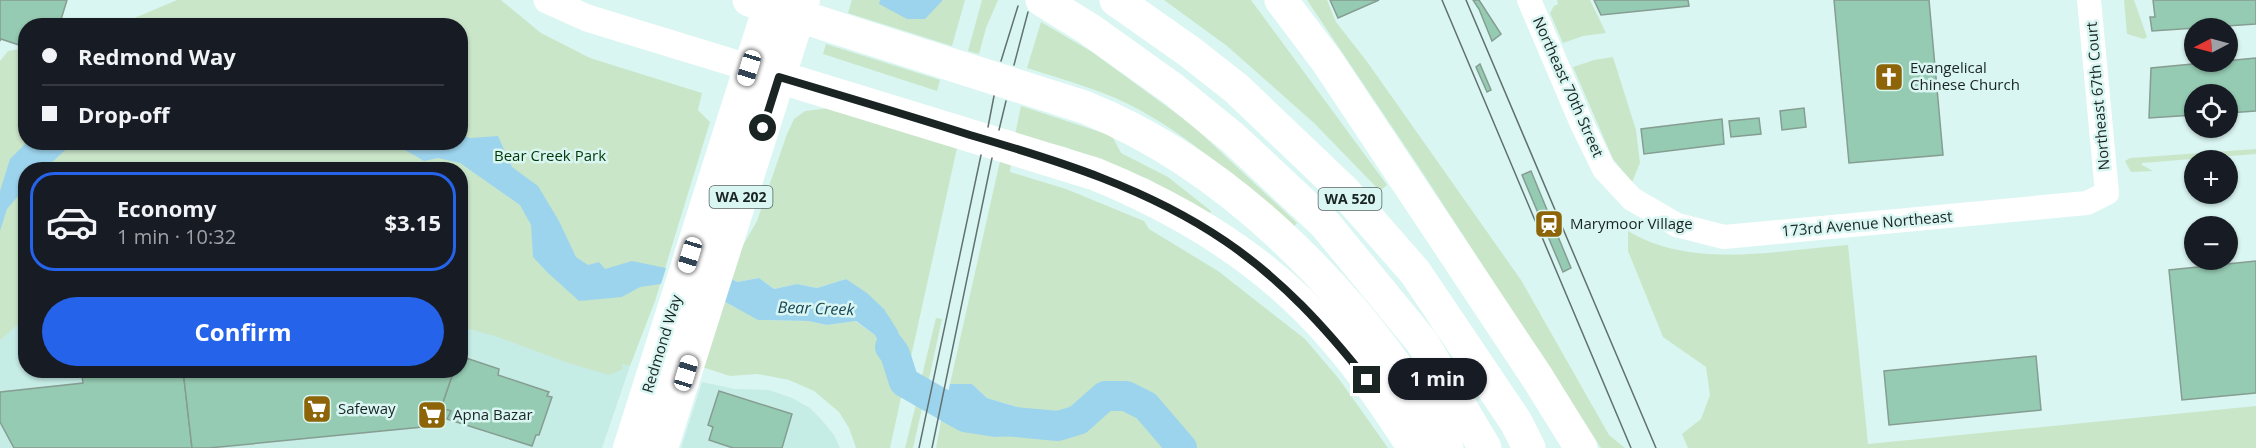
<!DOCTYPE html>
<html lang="en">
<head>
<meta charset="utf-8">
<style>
	:root { --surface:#171b24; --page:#20242c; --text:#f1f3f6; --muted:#9ea1a6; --line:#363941; --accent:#2563eb }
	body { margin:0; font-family:"Open Sans",sans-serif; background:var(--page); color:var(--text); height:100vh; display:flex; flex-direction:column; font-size:22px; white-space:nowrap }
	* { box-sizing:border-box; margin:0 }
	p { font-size:20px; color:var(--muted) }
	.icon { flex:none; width:33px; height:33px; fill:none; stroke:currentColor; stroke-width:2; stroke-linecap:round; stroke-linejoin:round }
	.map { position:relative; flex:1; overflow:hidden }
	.drawer { position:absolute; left:18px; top:162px; width:450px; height:216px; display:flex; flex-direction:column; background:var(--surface); border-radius:24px; box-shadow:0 2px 4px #0004 }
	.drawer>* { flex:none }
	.guide { position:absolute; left:18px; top:18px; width:450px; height:132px; border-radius:24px; box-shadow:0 2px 4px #0004; display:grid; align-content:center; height:132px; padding:0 24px; background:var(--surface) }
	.needle { width:39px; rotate:264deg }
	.tools { position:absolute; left:2184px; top:18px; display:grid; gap:12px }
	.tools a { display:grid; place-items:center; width:54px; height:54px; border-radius:50%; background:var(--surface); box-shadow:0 2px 4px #0004; font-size:30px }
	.end { position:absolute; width:27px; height:27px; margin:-14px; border:8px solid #1a2523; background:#fff; box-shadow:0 0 0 3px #fff }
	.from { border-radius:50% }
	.bubble { position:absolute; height:42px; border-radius:21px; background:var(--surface); box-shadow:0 2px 4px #0004; font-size:20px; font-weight:700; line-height:42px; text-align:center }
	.car { position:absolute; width:18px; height:36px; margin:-18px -9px; border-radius:8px; box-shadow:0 0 4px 2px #0007; background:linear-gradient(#fff 24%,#345 0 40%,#fff 0 76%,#345 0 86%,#fff 0) }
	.guide b { display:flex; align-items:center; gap:21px; height:57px; font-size:22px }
	.guide b+b { border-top:2px solid var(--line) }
	.guide i { width:15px; height:15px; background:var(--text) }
	ul { padding:10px 0 0; list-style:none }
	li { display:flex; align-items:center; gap:18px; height:99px; margin:0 12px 9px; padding:0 12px; border:3px solid var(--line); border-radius:24px }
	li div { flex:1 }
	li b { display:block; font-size:22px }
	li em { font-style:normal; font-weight:700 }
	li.current { border-color:var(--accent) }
	li>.icon { width:54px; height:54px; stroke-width:1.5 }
	.primary-button { display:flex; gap:12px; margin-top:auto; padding:12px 24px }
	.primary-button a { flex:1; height:69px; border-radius:36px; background:var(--accent); color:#fff; font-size:24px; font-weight:700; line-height:69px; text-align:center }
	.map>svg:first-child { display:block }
	.built { fill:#c6ece6 }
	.green { fill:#cae6c9 }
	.water { fill:#9dd4ed }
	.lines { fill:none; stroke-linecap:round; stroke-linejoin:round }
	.river { stroke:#9dd4ed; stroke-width:30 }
	.building { fill:#95cbb2; stroke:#869d92; stroke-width:1.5 }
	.tertiary { stroke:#fff; stroke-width:24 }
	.secondary { stroke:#fff; stroke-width:27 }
	.primary { stroke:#fff; stroke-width:32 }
	.motorway { stroke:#fff; stroke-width:33 }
	.tram { stroke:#60716e; stroke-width:1.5 }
	.route { stroke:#1a2523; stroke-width:8 }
	.labels { text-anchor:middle; stroke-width:5; stroke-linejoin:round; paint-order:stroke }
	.shield { fill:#daf6f2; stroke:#546461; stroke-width:1.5 }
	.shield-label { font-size:14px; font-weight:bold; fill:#1a2523 }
	.poi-label { font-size:15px; fill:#1a2523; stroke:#daf6f2; text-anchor:start }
	.street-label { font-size:15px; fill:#1a2523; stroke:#daf6f2 }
	.park-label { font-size:15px; fill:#003805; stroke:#daf6f2 }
	.water-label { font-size:16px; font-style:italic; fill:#174456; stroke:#daf6f2 }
</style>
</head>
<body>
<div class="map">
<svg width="2256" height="448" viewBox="0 0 2256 448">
	<rect width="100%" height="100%" fill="#daf6f2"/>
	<!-- built -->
	<g class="built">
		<polygon points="25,306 26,370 460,370 461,321 630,366 602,448 0,448 0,327"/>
		<polygon points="702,382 735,389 769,390 792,398 810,408 821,419 834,435 840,448 681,448"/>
	</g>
	<!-- green -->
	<g class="green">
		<polygon points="177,0 501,0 541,33 590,58 702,93 698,110 710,122 655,301 630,366 622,364 623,369 609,375 568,363 495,336 461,327 460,170 26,170 25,318 0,340 0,61 8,51 25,48 26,142 460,142 460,26 118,25"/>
		<polygon points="852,0 965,0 952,46 848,13"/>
		<polygon points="982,0 998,0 986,28 979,54 968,51"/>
		<polygon points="1164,0 1251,0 1387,185 1380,191 1314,123 1227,46"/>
		<polygon points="1307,0 1327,0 1336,22 1368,63 1521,280 1609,435 1625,448 1601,448 1417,164"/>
		<polygon points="1557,0 1590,0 1606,33 1583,36 1563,43 1550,13 1554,6 1558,4"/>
		<polygon points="2124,0 2134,0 2147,37 2144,39 2127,34"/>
		<path d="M1041,22L1092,52L1192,125L1297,223L1292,229C1245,186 1196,141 1140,110C1105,91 1065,80 1027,68Z"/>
		<polygon points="826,44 940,80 937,91 823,54"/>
		<polygon points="1613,57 1636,130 1640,163 1632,182 1613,159 1573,67 1594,60"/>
		<polygon points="1021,106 1112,136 1121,153 1168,177 1211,211 1209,215 1148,179 1065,147 1015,135"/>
		<polygon points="830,108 957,148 909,366 904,354 846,279 817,288 797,284 774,289 759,278 737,282 727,276 730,268 757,221 787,134 794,119 805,111"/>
		<polygon points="2256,149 2256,154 2142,163 2142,165 2153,171 2131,172 2125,161 2130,158"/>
		<polygon points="1000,161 1011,164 1010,172 1066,189 1144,221 1149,229 1218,271 1305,339 1339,379 1388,448 936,448 941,421 963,432 1050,417 987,398 972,384 950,384"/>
		<path d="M1628,231C1693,270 1777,250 1848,245L1868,444L2256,406V448H1688L1682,434L1701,419L1710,395L1706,367L1663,337L1628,251Z"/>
		<polygon points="720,299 759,320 808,321 827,325 855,321 875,335 902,393 890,448 856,448 849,428 839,412 814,391 789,380 758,374 730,376 699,366"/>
		<polygon points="936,318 942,319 928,383 921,380"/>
		<polygon points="917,400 923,404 913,448 905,448"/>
	</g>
	<!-- water -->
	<g class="water">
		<polygon points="880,0 942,0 942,1 925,19 907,19 879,4"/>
		<polygon points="461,135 470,138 498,136 512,167 538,186 559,221 576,257 588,265 599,262 605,269 632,261 666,268 661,284 640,287 622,297 579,301 547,272 533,257 531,225 520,205 460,163 438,158 424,161 405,150 373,149 343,143 460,142"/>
		<polygon points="27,142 78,143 64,151 45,169 26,170 25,188 7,209 0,231 0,191 10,159"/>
		<polygon points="727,276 737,282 759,278 774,289 797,284 817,288 846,279 867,293 884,309 898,331 909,366 902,393 875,335 856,321 827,325 808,321 758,320 720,299"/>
		<polygon points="950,384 972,384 987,398 1050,417 1058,434 995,437 963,432 941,421"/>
	</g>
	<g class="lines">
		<!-- river -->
		<polyline class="river" points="890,347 895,354 904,382 965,417 1036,424 1058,426 1078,420 1105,396 1126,396 1146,406 1182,448"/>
	</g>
	<!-- building -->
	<g class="building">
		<polygon points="0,0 67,0 59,26 26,26 26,35 22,46 1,39 0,41"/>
		<polygon points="1330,0 1379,0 1338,18"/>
		<polygon points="1473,0 1479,0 1501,34 1492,41 1479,9"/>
		<polygon points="1594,0 1688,0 1689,6 1601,15"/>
		<polygon points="1834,0 1929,0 1943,155 1849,163"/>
		<polygon points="2153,0 2256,0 2256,24 2152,31 2150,17 2155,17"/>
		<polygon points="2256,58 2256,111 2228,113 2228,94 2194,94 2194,115 2149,118 2151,68"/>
		<polygon points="1480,64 1491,90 1487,92 1476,67"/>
		<polygon points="1804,108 1806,127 1782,130 1780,111"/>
		<polygon points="1759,118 1761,134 1731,137 1729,121"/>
		<polygon points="1722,119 1724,144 1644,154 1641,129"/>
		<polygon points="1531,171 1571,268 1563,272 1522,175"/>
		<polygon points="2256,261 2256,393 2182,400 2169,270"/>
		<polygon points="460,356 499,369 498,375 549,392 547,396 552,397 539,435 536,435 532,446 447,419 451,411 441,408 454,370 460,370"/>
		<polygon points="2036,356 2041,410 1889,425 1884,371"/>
		<polygon points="86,370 183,370 192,448 14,448 0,422 0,392 83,383 82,376 87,375"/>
		<polygon points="183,370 454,370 441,408 451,411 447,419 445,418 443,425 209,448 192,448"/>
		<polygon points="719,391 792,414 782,448 733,448 709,440 713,427 708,425"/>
	</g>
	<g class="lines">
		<!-- tertiary -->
		<polyline class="tertiary" points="1529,0 1582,124 1604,169 1632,199 1677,225 1724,237 2076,204 2087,203 2107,193 2089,0"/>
		<!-- secondary -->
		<polyline class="secondary" points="547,0 587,18 770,74"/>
		<!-- primary -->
		<g class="primary">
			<polyline points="629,448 771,0"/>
			<polyline points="662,448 804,0"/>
		</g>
		<!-- motorway -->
		<g class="motorway">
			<path d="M749,0L1084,107C1233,166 1371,308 1447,448"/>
			<polyline points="1042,0 1089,29 1173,89 1233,138 1325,224 1422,342 1485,448"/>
			<polyline points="1116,0 1190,52 1237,89 1344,191 1415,272 1516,422 1529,448"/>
			<polyline points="1281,0 1327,61 1537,377 1581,448"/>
			<path d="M779,77L1095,174C1186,211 1270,263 1334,338C1364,372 1389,410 1414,448"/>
		</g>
		<!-- tram -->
		<g class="tram">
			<polyline points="1442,0 1631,448"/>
			<polyline points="1466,0 1656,448"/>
			<polyline points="1001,61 1018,6"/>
			<polyline points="1014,65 1028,12"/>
			<polyline points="988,127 994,96"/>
			<polyline points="999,130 1006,101"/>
			<polyline points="919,448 981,155"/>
			<polyline points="932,448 992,158"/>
		</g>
	</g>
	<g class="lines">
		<!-- route -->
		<path class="route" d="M763,128L779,77C843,96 907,115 970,135C1059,161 1147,188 1225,241C1281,279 1325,327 1367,380"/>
	</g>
	<!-- icons -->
	<defs>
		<g id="church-square" transform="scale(1.5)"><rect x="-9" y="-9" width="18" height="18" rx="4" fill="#8d6508" stroke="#daf6f2"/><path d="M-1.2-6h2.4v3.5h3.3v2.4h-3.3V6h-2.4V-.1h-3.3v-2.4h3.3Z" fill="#fff"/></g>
		<g id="station-square" transform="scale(1.5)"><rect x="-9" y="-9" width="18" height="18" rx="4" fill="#8d6508" stroke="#daf6f2"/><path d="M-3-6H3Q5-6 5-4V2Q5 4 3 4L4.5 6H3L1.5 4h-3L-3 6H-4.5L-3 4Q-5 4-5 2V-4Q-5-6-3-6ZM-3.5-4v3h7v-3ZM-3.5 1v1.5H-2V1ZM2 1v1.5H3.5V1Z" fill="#fff"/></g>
		<g id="supermarket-square" transform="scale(1.5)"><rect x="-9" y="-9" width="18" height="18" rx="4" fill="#8d6508" stroke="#daf6f2"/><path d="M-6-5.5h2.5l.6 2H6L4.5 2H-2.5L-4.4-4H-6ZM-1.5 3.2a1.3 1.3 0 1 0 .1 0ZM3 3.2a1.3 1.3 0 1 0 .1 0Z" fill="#fff"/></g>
	</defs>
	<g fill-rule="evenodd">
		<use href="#church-square" x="1889" y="77"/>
		<use href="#station-square" x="1549" y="224"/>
		<use href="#supermarket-square" x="317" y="409"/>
		<use href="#supermarket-square" x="432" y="415"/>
	</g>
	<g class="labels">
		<!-- shield labels -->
		<g class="shield">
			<rect x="709.5" y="186" width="63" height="22" rx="4.5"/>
			<rect x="1318.5" y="188" width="63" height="22" rx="4.5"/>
		</g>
		<g class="shield-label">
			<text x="741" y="202">WA 202</text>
			<text x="1350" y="204">WA 520</text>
		</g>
		<!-- poi labels -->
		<g class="poi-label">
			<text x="1910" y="73">Evangelical<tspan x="1910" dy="17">Chinese Church</tspan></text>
			<text x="1570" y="229">Marymoor Village</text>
			<text x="338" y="414">Safeway</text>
			<text x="453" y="420">Apna Bazar</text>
		</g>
		<!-- street labels -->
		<g class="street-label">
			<text transform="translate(1568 87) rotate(66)" y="5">Northeast 70th Street</text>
			<text transform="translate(2098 96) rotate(-95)" y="5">Northeast 67th Court</text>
			<text transform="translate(1867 224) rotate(-5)" y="5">173rd Avenue Northeast</text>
			<text transform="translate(662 344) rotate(-73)" y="5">Redmond Way</text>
		</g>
		<!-- park labels -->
		<g class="park-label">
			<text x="550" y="161">Bear Creek Park</text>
		</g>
		<!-- water labels -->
		<g class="water-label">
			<text transform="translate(816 308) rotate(2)" y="6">Bear Creek</text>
		</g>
	</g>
</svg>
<div class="tools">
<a><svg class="needle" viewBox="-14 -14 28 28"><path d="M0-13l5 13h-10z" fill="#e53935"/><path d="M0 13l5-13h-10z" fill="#9ea1a6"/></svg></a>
<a><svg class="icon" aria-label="locate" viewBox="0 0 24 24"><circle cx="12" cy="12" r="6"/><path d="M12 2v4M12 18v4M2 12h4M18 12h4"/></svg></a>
<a>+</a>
<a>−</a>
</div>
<i class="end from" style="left:763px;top:128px"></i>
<i class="end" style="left:1367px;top:380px"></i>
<div class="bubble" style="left:1388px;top:358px;width:99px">1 min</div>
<i class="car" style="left:749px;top:68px;rotate:197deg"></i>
<i class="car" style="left:690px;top:255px;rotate:197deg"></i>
<i class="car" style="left:686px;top:373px;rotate:17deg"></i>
<div class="guide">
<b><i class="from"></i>Redmond Way</b>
<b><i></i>Drop-off</b>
</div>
<section class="drawer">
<ul>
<li class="current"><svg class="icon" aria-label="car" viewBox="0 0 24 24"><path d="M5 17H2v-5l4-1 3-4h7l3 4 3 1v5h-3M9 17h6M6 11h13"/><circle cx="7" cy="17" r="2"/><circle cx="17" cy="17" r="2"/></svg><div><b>Economy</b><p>1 min · 10:32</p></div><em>$3.15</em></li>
</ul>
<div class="primary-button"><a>Confirm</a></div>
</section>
</div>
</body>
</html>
